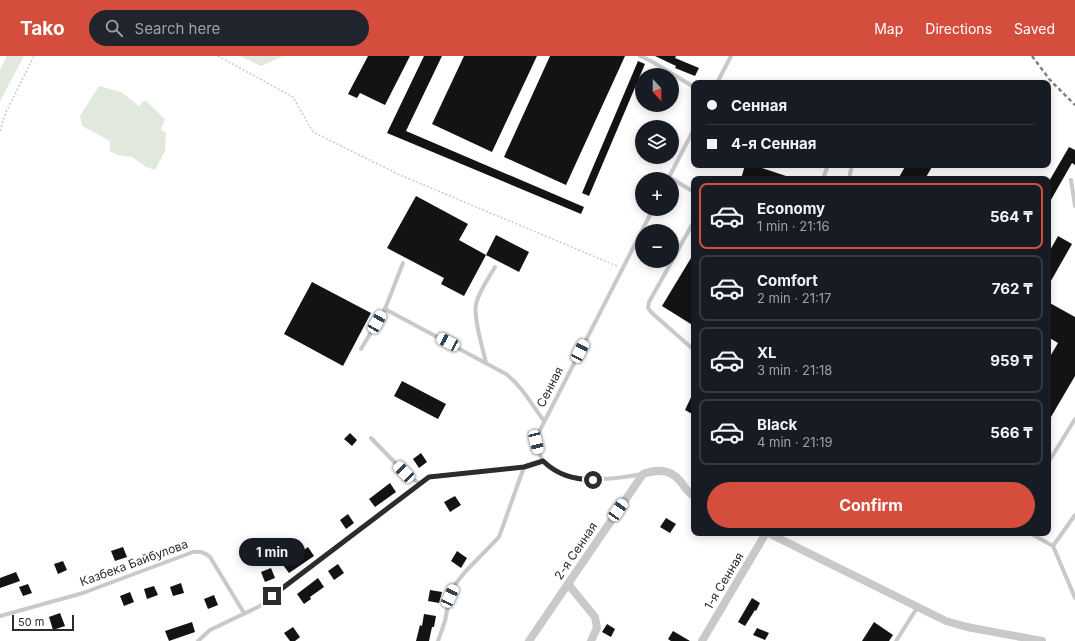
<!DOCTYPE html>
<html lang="en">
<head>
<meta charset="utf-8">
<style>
	:root { --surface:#171b24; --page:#20242c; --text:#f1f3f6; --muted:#9ea1a6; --line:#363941; --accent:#d54d3c }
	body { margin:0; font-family:Inter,sans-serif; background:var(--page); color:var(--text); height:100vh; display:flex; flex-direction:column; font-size:15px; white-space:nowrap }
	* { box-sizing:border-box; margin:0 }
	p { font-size:13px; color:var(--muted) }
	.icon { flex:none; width:22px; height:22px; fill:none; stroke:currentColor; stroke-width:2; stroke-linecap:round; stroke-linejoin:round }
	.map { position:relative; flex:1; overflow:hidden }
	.drawer { position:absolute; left:691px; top:120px; width:360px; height:360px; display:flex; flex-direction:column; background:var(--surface); border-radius:8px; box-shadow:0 2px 10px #0003 }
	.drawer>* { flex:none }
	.banner { position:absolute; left:691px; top:24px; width:360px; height:88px; border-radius:8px; box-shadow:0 2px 10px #0003; display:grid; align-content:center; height:88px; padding:0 16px; background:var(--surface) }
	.needle { width:26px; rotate:159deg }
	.fabs { position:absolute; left:635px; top:12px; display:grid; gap:8px }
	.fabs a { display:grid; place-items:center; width:44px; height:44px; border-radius:50%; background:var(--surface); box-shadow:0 2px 10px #0003; font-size:20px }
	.scale { position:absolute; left:12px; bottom:10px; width:62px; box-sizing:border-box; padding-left:4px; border:2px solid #2c2c2c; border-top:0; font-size:11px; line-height:14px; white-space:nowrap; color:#2c2c2c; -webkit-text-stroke:3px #fff; paint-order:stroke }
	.end { position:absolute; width:18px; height:18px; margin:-9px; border:5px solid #2c2c2c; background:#fff; box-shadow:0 0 0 2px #fff }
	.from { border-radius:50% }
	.bubble { position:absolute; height:28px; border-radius:14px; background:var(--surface); box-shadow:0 2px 10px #0003; font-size:13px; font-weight:700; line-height:28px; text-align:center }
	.car { position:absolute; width:12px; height:24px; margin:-12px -6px; border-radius:5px; box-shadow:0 0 3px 1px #0007; background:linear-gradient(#fff 24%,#345 0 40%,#fff 0 76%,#345 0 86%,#fff 0) }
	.banner b { display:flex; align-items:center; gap:14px; height:38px; font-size:15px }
	.banner b+b { border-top:1px solid var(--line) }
	.banner i { width:10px; height:10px; background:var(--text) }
	ul { padding:7px 0 0; list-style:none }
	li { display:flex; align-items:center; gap:12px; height:66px; margin:0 8px 6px; padding:0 8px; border:2px solid var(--line); border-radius:8px }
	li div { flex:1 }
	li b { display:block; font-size:15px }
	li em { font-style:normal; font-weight:700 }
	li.on { border-color:var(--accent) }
	li>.icon { width:36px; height:36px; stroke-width:1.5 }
	.cta { display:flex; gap:8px; margin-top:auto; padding:8px 16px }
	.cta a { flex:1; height:46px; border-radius:24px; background:var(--accent); color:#fff; font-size:16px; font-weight:700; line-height:46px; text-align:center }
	header { display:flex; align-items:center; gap:24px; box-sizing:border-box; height:56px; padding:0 20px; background:var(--accent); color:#fff }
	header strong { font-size:19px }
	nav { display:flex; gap:22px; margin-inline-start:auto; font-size:14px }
	.search { width:280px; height:36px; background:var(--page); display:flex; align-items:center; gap:10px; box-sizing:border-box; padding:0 14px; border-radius:22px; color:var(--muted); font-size:15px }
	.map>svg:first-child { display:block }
	.green { fill:#e0e9db }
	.building { fill:#131313 }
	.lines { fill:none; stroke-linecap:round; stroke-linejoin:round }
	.path { stroke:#c9c9c9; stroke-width:1.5; stroke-dasharray:2 2; stroke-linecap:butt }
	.service { stroke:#c9c9c9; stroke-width:4 }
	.minor { stroke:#c9c9c9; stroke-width:8 }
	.rail { stroke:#818181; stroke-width:2.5; stroke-dasharray:4 3; stroke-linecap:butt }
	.route { stroke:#2c2c2c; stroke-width:5 }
	.labels { text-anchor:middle; stroke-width:4; stroke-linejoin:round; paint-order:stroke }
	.street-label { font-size:12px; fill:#2c2c2c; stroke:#fff }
</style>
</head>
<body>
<header>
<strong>Tako</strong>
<div class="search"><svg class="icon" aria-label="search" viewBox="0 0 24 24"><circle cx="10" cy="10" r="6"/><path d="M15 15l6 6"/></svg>Search here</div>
<nav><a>Map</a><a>Directions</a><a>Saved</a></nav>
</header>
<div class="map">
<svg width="1075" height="585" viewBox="0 0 1075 585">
	<rect width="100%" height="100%" fill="#fff"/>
	<!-- green -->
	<g class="green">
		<polygon points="7,0 24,0 0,45 0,14"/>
		<polygon points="240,0 283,0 261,10"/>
		<polygon points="99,30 121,36 139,50 145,44 165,63 161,73 166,77 165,95 155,114 146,111 132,101 118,99 110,95 110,85 82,70 80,60"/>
	</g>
	<!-- building -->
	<g class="building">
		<polygon points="368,0 410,0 385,49 360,37 357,42 348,38"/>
		<polygon points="424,0 442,0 406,75 584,151 581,158 387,77"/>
		<polygon points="464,0 537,0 492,96 432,68"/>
		<polygon points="550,0 625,0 566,129 504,101"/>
		<polygon points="655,0 676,0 675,2 699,12 695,20 675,12 676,10"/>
		<polygon points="638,5 645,8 589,140 582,137"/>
		<polygon points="1069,91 1075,94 1075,109 1072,107 1048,149 1048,127"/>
		<polygon points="745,109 753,109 792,122 791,123 741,123"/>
		<polygon points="906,109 933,109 925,123 898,123"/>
		<polygon points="416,140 468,168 459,184 486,199 464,240 441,228 444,222 387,192"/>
		<polygon points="496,179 529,196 519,216 486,199"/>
		<polygon points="1058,180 1072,188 1048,230 1048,198"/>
		<polygon points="694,197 694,270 662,250"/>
		<polygon points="312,226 371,257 343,310 284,278"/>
		<polygon points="1048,246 1075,261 1075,320 1048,366 1048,304 1058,287 1048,281"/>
		<polygon points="402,325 446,348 438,363 394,340"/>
		<polygon points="694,335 694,359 685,354"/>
		<polygon points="350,377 357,384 352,390 344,383"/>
		<polygon points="421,397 427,406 419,412 413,403"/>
		<polygon points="390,427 396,436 375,451 369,443"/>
		<polygon points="455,440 461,449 450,456 444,446"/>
		<polygon points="348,458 354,467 346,473 340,464"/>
		<polygon points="666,462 676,468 670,477 660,471"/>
		<polygon points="123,491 127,501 115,505 111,495"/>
		<polygon points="308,491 314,500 289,517 283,509"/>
		<polygon points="457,495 467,502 461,512 451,505"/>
		<polygon points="63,505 67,514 58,518 54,508"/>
		<polygon points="338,508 344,517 334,524 328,515"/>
		<polygon points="271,512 275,522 265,526 261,516"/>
		<polygon points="16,516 20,525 0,532 0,522"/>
		<polygon points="318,522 324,531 310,541 311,543 304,548 297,538"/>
		<polygon points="181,527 184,537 173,540 170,531"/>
		<polygon points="28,528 32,537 23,540 19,531"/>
		<polygon points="154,530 158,539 147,543 144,533"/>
		<polygon points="430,534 442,536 439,547 428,545"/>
		<polygon points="130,536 134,546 124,550 120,540"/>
		<polygon points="214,539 218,549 208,553 204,543"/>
		<polygon points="752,542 760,547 756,555 755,554 745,570 738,566"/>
		<polygon points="60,557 65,570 53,574 49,561"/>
		<polygon points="424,558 436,560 434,571 432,571 429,585 416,585 420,569 422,570"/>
		<polygon points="192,566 195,576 169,585 165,575"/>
		<polygon points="874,566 893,579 889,585 862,585"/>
		<polygon points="607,568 615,573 611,581 602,576"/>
		<polygon points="293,571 300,581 295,585 290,585 284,577"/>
		<polygon points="757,572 769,577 765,584 753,579"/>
		<polygon points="673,575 690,585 671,585 668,583"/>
	</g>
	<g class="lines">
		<!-- path -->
		<g class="path">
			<polyline points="218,0 293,41 313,76 400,119 617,210"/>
			<polyline points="0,75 6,56 34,0"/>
		</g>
		<!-- service -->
		<g class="service">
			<polyline points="640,0 651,5 694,31"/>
			<polyline points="717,27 731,0"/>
			<polyline points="669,121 694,136"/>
			<polyline points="668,123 694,73"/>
			<polyline points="823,123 828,109"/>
			<polyline points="849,123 852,109"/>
			<polyline points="1071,124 1075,150"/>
			<polyline points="672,205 649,246 648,252 652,257 694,294"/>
			<polyline points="672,205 694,165"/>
			<path d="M403,207L385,253L506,318C522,330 532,349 544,365"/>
			<polyline points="361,293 385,253"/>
			<path d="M486,307C483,293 473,261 476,248C479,235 488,223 495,211"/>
			<polyline points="371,382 404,416 420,428"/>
			<polyline points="1048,407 1075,363"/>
			<path d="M642,418C608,425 527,433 539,376L653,153"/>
			<polyline points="1030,477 1053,490 1075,542"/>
			<polyline points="1053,490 1075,459"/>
			<path d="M0,560L83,537L193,496C200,495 205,496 210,501L244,557"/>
			<polyline points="198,585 210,574 260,550 429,421 524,411 543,405"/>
			<polyline points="438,585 445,565 450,539 453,531 465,516 499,481 524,411"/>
			<polyline points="896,585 917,552"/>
		</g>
		<!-- minor -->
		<g class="minor">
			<polyline points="768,477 946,565 967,571 1042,585"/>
			<polyline points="568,528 595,561 597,572 591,585"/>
			<path d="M529,585L643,418C657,413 671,413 681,426C685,432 688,437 694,440"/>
			<polyline points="702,585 766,477"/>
		</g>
		<!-- rail -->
		<polyline class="rail" points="1032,0 1050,24 1075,49"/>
	</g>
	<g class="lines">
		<!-- route -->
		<path class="route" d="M272,540L429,421L524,411L543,405C558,419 572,423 593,424"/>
	</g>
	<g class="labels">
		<!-- street labels -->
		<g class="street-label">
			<text transform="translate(550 331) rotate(-63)" y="4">Сенная</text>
			<text transform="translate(576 495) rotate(-56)" y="4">2-я Сенная</text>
			<text transform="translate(134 507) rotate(-20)" y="4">Казбека Байбулова</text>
			<text transform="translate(724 525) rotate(-59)" y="4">1-я Сенная</text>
		</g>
	</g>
</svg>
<div class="fabs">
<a><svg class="needle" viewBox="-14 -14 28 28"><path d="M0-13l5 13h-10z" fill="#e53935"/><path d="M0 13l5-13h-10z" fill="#9ea1a6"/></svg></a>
<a><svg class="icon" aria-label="layers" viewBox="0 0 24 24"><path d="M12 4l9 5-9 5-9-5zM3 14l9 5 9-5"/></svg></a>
<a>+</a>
<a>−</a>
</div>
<div class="scale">50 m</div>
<i class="end from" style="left:593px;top:424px"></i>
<i class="end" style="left:272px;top:540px"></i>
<div class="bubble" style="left:239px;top:482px;width:66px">1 min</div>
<i class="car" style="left:377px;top:266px;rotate:30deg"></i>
<i class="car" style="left:448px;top:286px;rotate:298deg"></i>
<i class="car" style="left:580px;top:295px;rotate:27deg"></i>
<i class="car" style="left:536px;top:386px;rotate:166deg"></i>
<i class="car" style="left:404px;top:416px;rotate:316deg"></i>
<i class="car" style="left:618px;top:454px;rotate:34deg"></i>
<i class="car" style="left:450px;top:540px;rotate:25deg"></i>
<div class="banner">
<b><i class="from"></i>Сенная</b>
<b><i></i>4-я Сенная</b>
</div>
<section class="drawer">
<ul>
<li class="on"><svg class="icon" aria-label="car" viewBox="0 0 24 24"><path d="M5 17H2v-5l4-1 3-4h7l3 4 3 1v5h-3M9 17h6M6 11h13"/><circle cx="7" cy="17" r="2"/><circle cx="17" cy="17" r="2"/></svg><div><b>Economy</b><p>1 min · 21:16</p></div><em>564 ₸</em></li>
<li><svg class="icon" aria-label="car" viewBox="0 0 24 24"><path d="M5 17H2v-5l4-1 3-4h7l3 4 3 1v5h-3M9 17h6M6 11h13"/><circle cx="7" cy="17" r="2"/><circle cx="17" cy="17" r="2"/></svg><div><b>Comfort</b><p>2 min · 21:17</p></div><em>762 ₸</em></li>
<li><svg class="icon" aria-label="car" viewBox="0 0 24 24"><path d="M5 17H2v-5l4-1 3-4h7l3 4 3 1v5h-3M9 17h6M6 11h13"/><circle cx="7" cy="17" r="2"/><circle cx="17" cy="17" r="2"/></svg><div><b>XL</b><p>3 min · 21:18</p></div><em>959 ₸</em></li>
<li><svg class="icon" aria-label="car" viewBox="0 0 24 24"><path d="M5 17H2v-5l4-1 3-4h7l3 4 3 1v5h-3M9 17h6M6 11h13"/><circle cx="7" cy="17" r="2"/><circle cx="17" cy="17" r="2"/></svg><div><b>Black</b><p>4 min · 21:19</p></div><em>566 ₸</em></li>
</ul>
<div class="cta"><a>Confirm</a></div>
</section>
</div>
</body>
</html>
